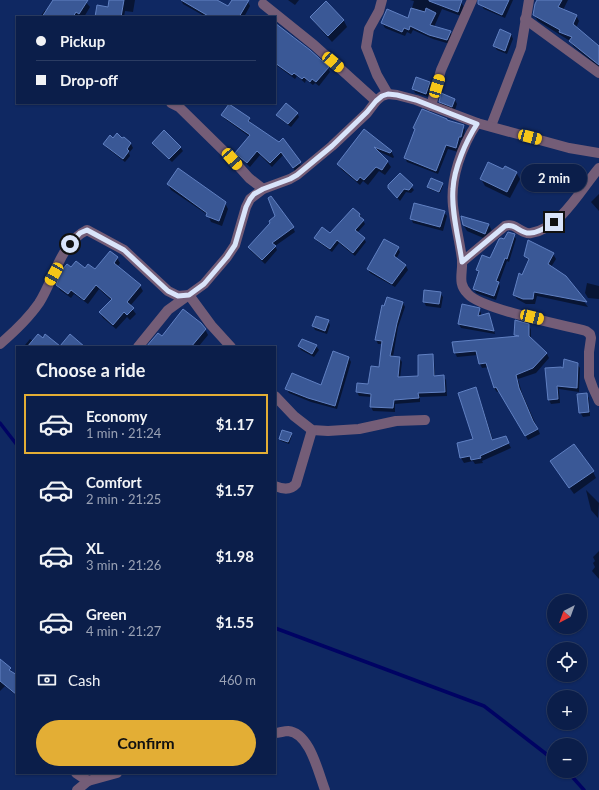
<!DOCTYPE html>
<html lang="en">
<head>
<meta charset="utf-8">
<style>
	:root { --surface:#0b1e4a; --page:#192b54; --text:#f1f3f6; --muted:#9aa2b5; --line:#2b3c62; --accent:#e3ae35 }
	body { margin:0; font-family:Lato,sans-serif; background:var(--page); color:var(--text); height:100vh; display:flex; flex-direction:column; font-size:15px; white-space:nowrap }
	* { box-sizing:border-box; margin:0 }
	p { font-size:13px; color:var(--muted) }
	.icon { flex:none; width:22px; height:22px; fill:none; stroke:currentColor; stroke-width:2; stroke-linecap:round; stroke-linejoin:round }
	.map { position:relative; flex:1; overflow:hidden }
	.side { position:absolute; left:16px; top:346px; width:260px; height:428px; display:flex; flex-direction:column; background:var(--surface); border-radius:0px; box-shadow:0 1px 3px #0004,0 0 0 1px var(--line) }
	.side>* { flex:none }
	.guide { position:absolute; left:16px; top:16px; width:260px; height:88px; border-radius:0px; box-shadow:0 1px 3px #0004,0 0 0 1px var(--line); display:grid; align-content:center; height:88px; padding:0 20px; background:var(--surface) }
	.needle { width:26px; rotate:221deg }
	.buttons { position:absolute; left:547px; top:594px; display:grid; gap:8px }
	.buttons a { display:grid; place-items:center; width:40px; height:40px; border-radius:50%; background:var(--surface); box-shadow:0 1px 3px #0004,0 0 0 1px var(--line); font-size:20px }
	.end { position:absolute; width:18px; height:18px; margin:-9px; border:5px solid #d9e4fa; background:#111; box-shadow:0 0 0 2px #111 }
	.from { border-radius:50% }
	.bubble { position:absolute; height:28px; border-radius:14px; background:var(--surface); box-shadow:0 1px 3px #0004,0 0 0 1px var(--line); font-size:13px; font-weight:700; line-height:28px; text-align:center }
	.car { position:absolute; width:12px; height:24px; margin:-12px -6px; border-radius:5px; box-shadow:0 0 3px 1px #0007; background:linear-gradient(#f5c518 24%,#345 0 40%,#f5c518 0 76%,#345 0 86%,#f5c518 0) }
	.guide b { display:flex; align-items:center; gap:14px; height:38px; font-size:15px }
	.guide b+b { border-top:1px solid var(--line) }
	.guide i { width:10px; height:10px; background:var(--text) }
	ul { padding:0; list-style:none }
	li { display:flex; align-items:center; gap:12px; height:60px; margin:0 8px 6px; padding:0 12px; border:2px solid transparent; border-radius:0px }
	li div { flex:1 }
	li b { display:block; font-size:15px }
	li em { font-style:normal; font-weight:700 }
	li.selected { border-color:var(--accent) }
	li>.icon { width:36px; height:36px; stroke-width:1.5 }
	h2 { padding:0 20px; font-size:18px; line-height:48px }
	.pay { display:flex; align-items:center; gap:10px; height:44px; padding:0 20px; font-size:15px }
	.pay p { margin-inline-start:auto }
	.cta { display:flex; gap:8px; margin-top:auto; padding:8px 20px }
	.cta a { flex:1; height:46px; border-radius:24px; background:var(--accent); color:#111; font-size:16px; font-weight:700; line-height:46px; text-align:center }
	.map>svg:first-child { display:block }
	.shadow { fill:#0007 }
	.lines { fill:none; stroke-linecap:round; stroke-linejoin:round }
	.stream { stroke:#000363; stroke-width:3.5 }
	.building { fill:#3a5896; stroke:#6080c2 }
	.minor { stroke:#745d77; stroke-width:10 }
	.route { stroke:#d9e4fa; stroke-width:5 }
</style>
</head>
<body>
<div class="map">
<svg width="599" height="790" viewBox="0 0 599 790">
	<rect width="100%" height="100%" fill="#0f2862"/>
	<!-- shadow -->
	<g class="shadow">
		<polygon points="54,0 84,0 90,7 84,17 40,17 45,10 47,12"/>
		<polygon points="110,0 135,0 133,12 125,11 124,17 96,17 109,8"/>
		<polygon points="181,0 215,0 229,8 233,0 244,0 248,2 250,6 244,17 206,17 183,4"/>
		<polygon points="288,0 299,0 295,5"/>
		<polygon points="410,0 454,0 461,2 464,7 461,16 442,9 434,27 450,32 453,37 450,44 433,39 413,30 411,34 407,32 405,36 385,28 382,23 409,19 414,1"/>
		<polygon points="483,0 513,0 505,18 484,9 481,5"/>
		<polygon points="538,0 568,0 563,10 576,15 579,21 576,28 599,48 599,67 574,47 570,41 538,21 534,15"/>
		<polygon points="326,3 344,21 347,27 332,42 315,23 311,17"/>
		<polygon points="275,24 328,68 330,72 319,86 315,83 313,85 306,80 305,83 297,76 295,79 276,65"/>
		<polygon points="511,34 513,39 507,54 497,50 494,46"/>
		<polygon points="429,83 431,87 428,97 415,93 413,88"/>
		<polygon points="442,95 455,100 457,104 455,110 442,106 440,102"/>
		<polygon points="297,113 299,117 291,127 280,119 278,115"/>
		<polygon points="222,115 249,119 251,123 279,144 283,140 302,167 296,172 283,155 272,167 260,155 250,167 239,157 236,153 250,137 225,119"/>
		<polygon points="447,121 463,126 465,130 463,140 461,140 458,152 448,149 438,174 407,162 405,158"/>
		<polygon points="364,131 391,151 394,157 393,158 378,151 387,161 391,167 385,175 379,171 368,185 363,181 360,185 341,169 338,164"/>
		<polygon points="124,138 131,144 133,148 129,153 130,156 125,162 107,148 104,144 113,139 123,140"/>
		<polygon points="153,143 180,147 183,151 172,162 155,147"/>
		<polygon points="516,172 520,179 510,198 485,186 481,179"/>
		<polygon points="400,174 414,190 411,193 406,192 400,201 389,188"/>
		<polygon points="168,184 225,203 228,209 222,226 211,222 208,215 171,190"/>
		<polygon points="442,184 443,186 440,193 429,189 428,187"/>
		<polygon points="599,194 599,211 591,202"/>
		<polygon points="444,212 447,216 443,231 413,223 411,218"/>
		<polygon points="360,215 365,224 357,233 364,239 366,242 355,256 339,243 332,252 317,241 315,238 330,234"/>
		<polygon points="462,217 489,225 492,231 488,240 467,231 463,224"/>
		<polygon points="293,228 295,232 275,246 277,250 265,264 251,251 249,247"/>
		<polygon points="511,233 514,235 516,239 509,262 507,261 499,283 500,287 496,300 476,293 474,289 479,273 477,270 490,259 504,240 506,235"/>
		<polygon points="398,248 400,252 396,259 406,266 408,270 395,287 370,273 368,269"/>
		<polygon points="111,252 117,258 120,263 117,267 140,286 143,291 130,306 136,314 130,320 127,317 116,329 103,318 100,313 111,300 99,289 88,304 74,294 71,298 60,290 57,285 71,268 95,271"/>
		<polygon points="553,254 556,259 551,267 566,277 588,307 537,296 535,304 526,304 517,299 514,295 529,261 525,256"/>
		<polygon points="587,283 599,286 599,299 588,298 585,293"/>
		<polygon points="425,291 440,293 443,297 441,308 426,306 424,302"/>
		<polygon points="403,303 405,307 398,327 393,357 399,357 402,362 400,378 419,376 432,355 434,359 435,376 443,376 446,380 447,396 420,397 420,402 395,404 395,412 373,411 371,407 371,397 359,396 357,392 369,385 380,368 382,344 378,344 376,340 385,307"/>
		<polygon points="479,309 481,313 481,316 489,314 495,334 461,328 459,324"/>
		<polygon points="328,321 330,325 327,334 315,330 313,326"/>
		<polygon points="529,325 531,330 531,339 547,354 549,358 536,373 518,379 522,393 540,434 528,440 500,391 497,392 494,388 489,367 482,368 480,364 478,355 457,357 455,353 517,337 515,335"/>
		<polygon points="205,329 208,335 199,346 200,347 148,347 162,337"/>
		<polygon points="30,339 33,341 58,347 26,347 25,345"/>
		<polygon points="299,346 316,346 319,350 314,357 301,350"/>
		<polygon points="349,358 351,362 337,409 311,402 289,393 287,389 321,386"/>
		<polygon points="577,364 580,368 579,392 559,389 560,403 551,404 549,400 563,370"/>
		<polygon points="475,388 478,393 493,440 508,442 511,448 482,461 483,463 475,464 473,461 464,463 461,458 475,440"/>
		<polygon points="586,394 589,398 590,416 583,417 580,412"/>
		<polygon points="291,434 292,435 289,444 281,441 280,439"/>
		<polygon points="551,462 593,472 596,478 574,494"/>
		<polygon points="586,490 599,503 598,518 591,510"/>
		<polygon points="599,551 599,579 592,571 595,567 593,563 595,561 593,557"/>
		<polygon points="0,660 17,676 17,696 5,686 0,691"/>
	</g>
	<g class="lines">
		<!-- stream -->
		<g class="stream">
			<polyline points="0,423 17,445"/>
			<polyline points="275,628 484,706 554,760"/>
			<polyline points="567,771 584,790"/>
		</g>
	</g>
	<!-- building -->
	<g class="building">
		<polygon points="53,0 88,0 79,14 76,12 73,17 42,17"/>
		<polygon points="109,0 124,0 121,17 95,17 97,5 108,7"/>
		<polygon points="181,0 217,0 228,6 232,0 249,0 239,17 210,17"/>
		<polygon points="429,0 462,0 458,12 429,1"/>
		<polygon points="478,0 509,0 502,15 478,4"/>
		<polygon points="537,0 562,0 558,7 577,15 573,24 599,46 599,65 569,41 572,37 559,32 560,30 533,15 535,4"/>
		<polygon points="326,1 344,20 328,36 310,17"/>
		<polygon points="411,8 425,12 426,8 436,13 430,25 451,31 447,40 429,35 410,26 409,30 404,28 402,32 381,23 387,9 408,18"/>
		<polygon points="275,23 310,50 329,67 316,82 312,79 310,82 304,77 302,79 294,73 292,75 275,63"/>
		<polygon points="500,29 511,34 505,51 493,46"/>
		<polygon points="416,77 430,82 426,94 412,89"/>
		<polygon points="441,93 455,99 452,107 439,102"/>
		<polygon points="286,103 298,113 288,124 276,115"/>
		<polygon points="229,104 250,118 248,121 279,142 283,138 301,162 293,168 281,152 270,163 257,151 247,163 235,153 250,135 221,115"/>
		<polygon points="422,109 447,119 447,120 464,125 461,137 459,137 456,148 446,145 436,171 404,158 415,129 413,128"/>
		<polygon points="364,129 392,151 390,153 374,147 388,161 382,170 376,167 364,180 360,177 357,181 337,164"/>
		<polygon points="164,130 181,147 169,159 152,143"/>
		<polygon points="117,133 122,138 124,137 131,143 127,149 129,151 123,159 103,144 110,135 113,138"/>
		<polygon points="488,162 503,169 505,166 517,172 507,192 480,179"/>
		<polygon points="178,168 226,202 219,221 206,216 207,213 167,184"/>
		<polygon points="400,173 413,185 409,190 404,189 397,198 388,188 388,185"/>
		<polygon points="431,178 443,183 439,192 427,187"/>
		<polygon points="271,196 294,227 272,243 276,246 262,260 248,247 270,223 269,221 275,216 268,198"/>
		<polygon points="414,203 445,211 440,227 410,219"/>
		<polygon points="353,208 360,214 359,216 364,220 355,230 365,238 353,253 337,240 330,249 314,238 322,227 330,233"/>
		<polygon points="461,216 489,224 485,234 463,225"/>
		<polygon points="508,232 515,234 507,259 505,258 496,281 499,282 494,296 473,289 479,271 476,270 482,255 490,258 499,239 501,238 504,239"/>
		<polygon points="384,239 399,247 394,256 406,265 392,284 367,269"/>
		<polygon points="528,240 554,253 548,264 566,276 587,302 534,292 533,299 523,299 513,295 519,273 522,275 529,259 524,256"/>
		<polygon points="110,251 118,257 114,263 141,285 127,302 134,308 127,315 124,312 113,325 99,312 112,299 96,285 84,300 71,290 68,294 56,285 62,270 67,264 71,267 76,261 85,268 88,264 95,269"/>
		<polygon points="424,290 441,292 439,304 423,302"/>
		<polygon points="387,297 403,302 397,323 390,356 400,357 398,377 418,376 418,355 433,354 434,376 444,375 445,392 418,393 419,398 394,400 393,408 370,407 371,394 356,392 357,383 368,384 371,366 379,367 382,341 375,340 382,305 384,306"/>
		<polygon points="462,304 480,308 478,316 489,313 494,331 458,324"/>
		<polygon points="183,309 201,323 206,329 191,347 146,347 158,333 162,336"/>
		<polygon points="316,316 329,320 325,331 312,326"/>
		<polygon points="515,320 529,324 529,336 547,353 533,368 516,375 519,388 533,421 538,429 525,436 496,387 494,388 486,363 479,364 476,351 454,353 452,342 519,336 514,335"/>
		<polygon points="38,334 43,338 45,334 60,346 70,334 85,347 27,347"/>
		<polygon points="302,339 317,345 312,354 298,346"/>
		<polygon points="333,351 349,357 335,406 308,398 285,389 292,373 321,385"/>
		<polygon points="564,359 578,363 577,388 557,386 558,399 548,400 545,368 561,367 563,368"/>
		<polygon points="476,387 492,440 506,436 509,443 480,456 481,458 471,460 470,456 460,458 457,443 473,439 458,393"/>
		<polygon points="587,393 589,412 579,413 577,394"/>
		<polygon points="282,430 292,433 288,442 279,439"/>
		<polygon points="574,444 594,471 569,488 550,461"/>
		<polygon points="0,659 11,668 9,670 17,675 17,695 0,681"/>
	</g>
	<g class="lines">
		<!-- minor -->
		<g class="minor">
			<polyline points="382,0 379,11 369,29 366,47 377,75 388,94"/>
			<polyline points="263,4 314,45 376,101"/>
			<polyline points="525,19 599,73"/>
			<polyline points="171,103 179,107 232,159 249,178 263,189"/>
			<polyline points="431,106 441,70 472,0"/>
			<path d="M477,123C462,146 450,178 453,206C455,224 460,242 462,260C463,274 457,283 468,294C481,309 563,325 586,331L590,334L591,338L589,352V377L593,388L599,401"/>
			<polyline points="491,126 521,48 529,0"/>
			<path d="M462,262L505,226C516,222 521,235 531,233C560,229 582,188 599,168"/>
			<path d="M0,344C14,332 28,319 39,303C54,280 60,243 87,230L124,250L168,291L178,296L189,295L211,325L231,347"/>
			<polyline points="138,347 168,310 204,284 227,257 235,245 246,207 250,199 263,189 290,179 297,175 332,146 367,113 376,101 382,96 388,94 397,95 416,100 477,123 569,148 599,153"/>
			<polyline points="275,396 294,416 312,430 328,431 359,429 396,421 425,420"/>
			<path d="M275,486C282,489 290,491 296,484L312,430"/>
			<path d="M275,733C279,733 284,731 288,731C310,733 318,772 325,790"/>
			<polyline points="76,773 88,781"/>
			<polyline points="77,790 88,781 117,773"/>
		</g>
	</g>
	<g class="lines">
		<!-- route -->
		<path class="route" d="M70,244L80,233L87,230L124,250L168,291L178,296L189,295L204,284L227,257L235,245L246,207L250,199L254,194L263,189L290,179L297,175L332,146L367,112L376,101L382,96L388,94L397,95L416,100L477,124C466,141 454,168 453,189C451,211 459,240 462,262L505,226C516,223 520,234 530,233C538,233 547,227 554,222"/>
	</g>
</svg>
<div class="buttons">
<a><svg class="needle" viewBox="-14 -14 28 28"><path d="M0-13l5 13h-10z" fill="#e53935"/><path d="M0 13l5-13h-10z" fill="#9aa2b5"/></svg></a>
<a><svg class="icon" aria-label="locate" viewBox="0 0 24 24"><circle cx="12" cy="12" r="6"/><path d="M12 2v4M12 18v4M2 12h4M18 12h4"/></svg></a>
<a>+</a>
<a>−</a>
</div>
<i class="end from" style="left:70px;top:244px"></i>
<i class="end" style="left:554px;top:222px"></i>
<div class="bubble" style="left:521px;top:164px;width:66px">2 min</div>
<i class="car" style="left:333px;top:62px;rotate:131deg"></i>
<i class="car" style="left:437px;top:86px;rotate:17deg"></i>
<i class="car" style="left:530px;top:137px;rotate:105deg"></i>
<i class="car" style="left:232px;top:159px;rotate:139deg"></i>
<i class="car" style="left:54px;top:274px;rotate:210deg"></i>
<i class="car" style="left:532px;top:317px;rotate:104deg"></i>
<div class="guide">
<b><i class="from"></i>Pickup</b>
<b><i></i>Drop-off</b>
</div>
<section class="side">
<h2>Choose a ride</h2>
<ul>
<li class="selected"><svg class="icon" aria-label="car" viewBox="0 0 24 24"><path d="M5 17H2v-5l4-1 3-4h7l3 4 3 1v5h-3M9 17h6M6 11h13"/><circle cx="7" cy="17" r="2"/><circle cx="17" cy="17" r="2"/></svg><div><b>Economy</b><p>1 min · 21:24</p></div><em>$1.17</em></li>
<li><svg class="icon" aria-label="car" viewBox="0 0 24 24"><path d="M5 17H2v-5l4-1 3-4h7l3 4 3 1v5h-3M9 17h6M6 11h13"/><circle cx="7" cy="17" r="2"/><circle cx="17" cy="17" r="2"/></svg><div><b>Comfort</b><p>2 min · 21:25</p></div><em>$1.57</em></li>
<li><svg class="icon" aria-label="car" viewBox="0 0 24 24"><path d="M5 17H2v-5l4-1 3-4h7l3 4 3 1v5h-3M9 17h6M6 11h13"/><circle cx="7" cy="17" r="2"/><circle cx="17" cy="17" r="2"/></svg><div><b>XL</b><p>3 min · 21:26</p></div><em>$1.98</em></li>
<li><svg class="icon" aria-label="car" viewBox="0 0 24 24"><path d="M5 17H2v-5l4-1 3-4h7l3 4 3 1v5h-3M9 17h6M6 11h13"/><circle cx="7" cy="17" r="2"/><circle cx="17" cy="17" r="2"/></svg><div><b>Green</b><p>4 min · 21:27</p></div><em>$1.55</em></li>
</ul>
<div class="pay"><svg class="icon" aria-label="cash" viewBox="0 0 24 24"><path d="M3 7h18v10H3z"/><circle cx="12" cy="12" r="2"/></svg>Cash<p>460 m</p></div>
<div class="cta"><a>Confirm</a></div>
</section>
</div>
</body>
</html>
